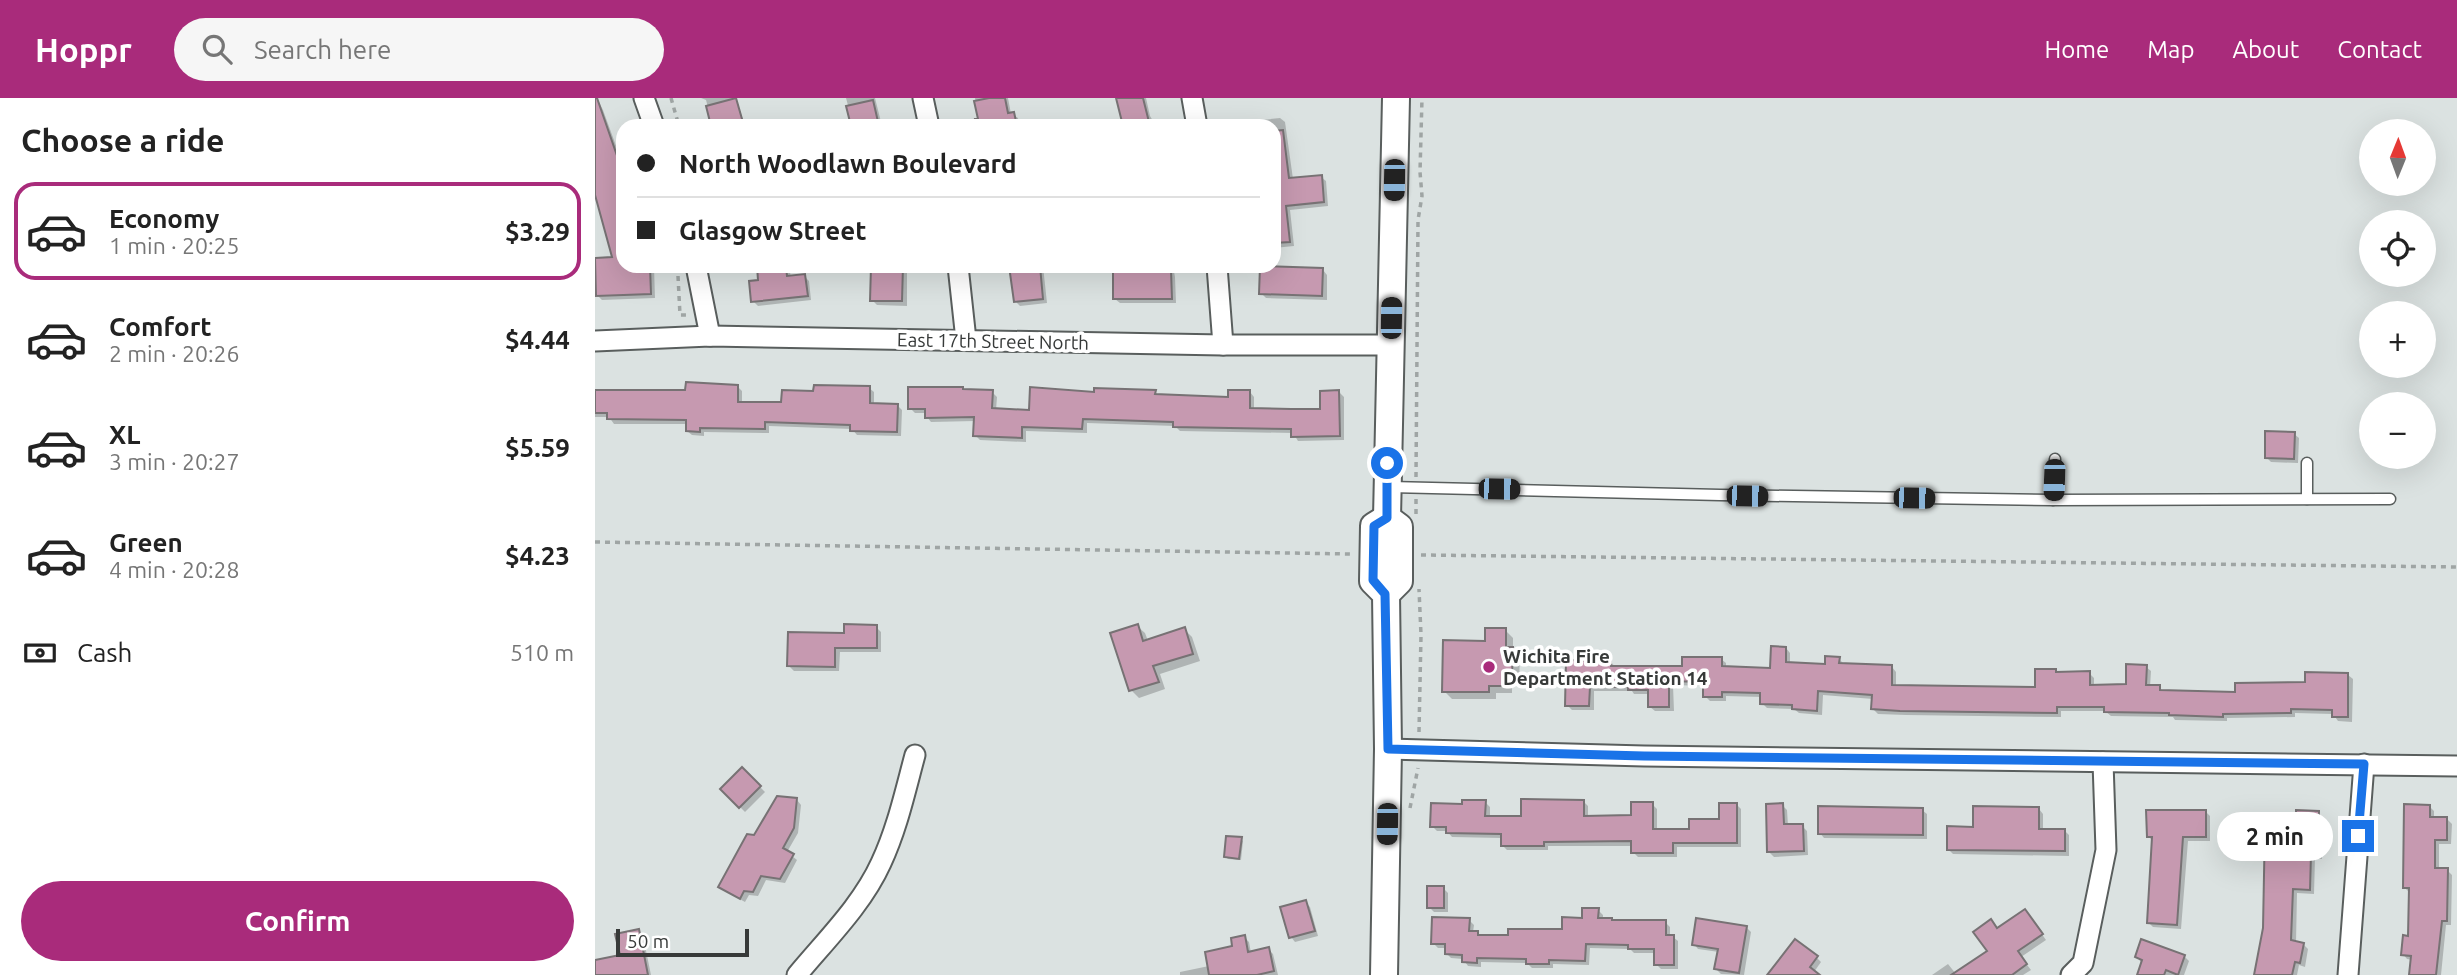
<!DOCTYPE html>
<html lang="en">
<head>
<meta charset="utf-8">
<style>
	:root { --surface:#fff; --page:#f6f6f6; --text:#222; --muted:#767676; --line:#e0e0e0; --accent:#a92b7b }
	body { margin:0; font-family:Ubuntu,sans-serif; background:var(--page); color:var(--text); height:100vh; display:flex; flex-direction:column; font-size:26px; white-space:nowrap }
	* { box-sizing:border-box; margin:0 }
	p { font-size:23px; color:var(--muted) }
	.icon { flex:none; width:38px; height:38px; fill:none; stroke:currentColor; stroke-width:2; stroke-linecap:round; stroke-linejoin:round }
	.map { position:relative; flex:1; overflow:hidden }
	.details { display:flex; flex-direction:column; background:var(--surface); width:595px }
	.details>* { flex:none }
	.top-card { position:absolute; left:21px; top:21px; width:665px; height:154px; border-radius:21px; box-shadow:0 7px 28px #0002; display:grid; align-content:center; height:154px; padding:0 21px; background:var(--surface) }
	.needle { width:46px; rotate:1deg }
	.fabs { position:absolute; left:1764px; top:21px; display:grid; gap:14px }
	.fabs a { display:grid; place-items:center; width:77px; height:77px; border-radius:50%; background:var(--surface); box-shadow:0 7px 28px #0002; font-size:35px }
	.scale { position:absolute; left:21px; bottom:18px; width:133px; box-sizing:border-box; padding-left:7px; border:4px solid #373a39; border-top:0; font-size:19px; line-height:24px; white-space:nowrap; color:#373a39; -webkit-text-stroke:5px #fff; paint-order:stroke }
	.end { position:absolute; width:32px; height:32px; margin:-16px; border:9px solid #1a73e8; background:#fff; box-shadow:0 0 0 4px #fff }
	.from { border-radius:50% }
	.bubble { position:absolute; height:49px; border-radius:24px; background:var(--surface); box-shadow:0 7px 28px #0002; font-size:23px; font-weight:700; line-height:49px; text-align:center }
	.car { position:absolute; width:21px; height:42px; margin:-21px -10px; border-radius:9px; box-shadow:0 0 5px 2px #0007; background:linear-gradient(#222 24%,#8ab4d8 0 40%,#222 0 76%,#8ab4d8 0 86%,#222 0) }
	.top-card b { display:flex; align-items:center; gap:24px; height:66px; font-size:26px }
	.top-card b+b { border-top:2px solid var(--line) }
	.top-card i { width:18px; height:18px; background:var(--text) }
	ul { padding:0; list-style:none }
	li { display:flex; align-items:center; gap:21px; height:98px; margin:0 14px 10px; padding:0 7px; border:4px solid transparent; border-radius:21px }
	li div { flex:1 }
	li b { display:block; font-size:26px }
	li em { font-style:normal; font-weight:700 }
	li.active { border-color:var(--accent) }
	li>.icon { width:63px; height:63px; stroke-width:1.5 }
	h2 { padding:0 21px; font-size:32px; line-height:84px }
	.pay { display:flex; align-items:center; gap:18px; height:77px; padding:0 21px; font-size:26px }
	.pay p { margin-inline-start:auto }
	.cta { display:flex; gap:14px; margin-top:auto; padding:14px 21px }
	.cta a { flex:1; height:80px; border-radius:42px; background:var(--accent); color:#fff; font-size:28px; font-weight:700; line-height:80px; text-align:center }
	header { display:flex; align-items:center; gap:42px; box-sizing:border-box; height:98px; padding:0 35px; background:var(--accent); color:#fff }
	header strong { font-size:33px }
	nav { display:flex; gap:38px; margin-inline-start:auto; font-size:24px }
	.search { width:490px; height:63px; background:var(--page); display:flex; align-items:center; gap:18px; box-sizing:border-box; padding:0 24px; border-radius:38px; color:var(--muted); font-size:26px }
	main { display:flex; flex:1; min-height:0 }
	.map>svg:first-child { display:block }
	.shadow { fill:#0003 }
	.building { fill:#c699b0; stroke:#777274; stroke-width:2 }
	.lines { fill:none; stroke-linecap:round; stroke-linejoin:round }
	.lane-casing { stroke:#595e5d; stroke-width:13 }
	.street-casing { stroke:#595e5d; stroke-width:23 }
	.secondary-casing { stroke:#595e5d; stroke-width:30 }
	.path { stroke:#9fa5a4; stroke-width:3.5; stroke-dasharray:5 5; stroke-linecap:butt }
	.lane { stroke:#fff; stroke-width:10 }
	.street { stroke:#fff; stroke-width:19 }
	.secondary { stroke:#fff; stroke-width:26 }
	.route { stroke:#1a73e8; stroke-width:9 }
	.poi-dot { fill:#a92b7b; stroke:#fff; stroke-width:2.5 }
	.labels { text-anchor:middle; stroke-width:7; stroke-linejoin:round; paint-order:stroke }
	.street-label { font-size:19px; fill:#373a39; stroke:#fff }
	.poi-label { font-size:19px; font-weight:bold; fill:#373a39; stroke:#fff; text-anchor:start }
</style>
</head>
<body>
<header>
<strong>Hoppr</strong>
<div class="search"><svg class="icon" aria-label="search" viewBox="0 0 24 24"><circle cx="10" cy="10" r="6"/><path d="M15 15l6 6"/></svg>Search here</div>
<nav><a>Home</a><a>Map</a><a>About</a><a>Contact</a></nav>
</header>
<main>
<section class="details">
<h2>Choose a ride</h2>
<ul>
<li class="active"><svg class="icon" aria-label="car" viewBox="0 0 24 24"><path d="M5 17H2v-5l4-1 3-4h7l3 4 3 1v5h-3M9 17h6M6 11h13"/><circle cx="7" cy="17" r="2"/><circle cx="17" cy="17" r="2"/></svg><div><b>Economy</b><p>1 min · 20:25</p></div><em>$3.29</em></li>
<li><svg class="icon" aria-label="car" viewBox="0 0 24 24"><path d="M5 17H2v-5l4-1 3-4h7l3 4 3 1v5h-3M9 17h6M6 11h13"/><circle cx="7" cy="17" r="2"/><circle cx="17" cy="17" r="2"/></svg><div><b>Comfort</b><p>2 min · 20:26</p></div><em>$4.44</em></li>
<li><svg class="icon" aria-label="car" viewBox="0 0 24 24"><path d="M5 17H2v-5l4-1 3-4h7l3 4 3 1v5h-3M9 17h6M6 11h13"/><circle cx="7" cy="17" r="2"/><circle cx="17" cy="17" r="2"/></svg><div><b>XL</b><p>3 min · 20:27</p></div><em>$5.59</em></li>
<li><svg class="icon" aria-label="car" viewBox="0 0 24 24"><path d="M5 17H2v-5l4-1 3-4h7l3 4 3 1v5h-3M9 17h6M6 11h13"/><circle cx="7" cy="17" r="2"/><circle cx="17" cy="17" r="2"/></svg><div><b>Green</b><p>4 min · 20:28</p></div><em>$4.23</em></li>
</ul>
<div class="pay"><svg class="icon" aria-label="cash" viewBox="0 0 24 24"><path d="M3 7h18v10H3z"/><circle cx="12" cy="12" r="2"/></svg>Cash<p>510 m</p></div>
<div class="cta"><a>Confirm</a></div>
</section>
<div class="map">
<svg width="1862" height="877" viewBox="0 0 1862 877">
	<rect width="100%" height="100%" fill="#dbe2e1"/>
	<!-- shadow -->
	<g class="shadow">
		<polygon points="0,0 2,0 8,12 28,67 28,168 59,169 60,200 7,202 2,197 19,161 0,90"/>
		<polygon points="106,0 141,0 150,28 118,28 111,2"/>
		<polygon points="251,0 280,0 287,28 251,28 258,26"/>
		<polygon points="380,0 413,0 416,16 423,20 424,28 385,28"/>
		<polygon points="523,0 551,0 555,18 561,28 518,28 517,24 528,22"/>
		<polygon points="685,20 690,24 698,81 726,79 731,83 733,108 695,112 699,148 679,150 679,28 650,28 649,24"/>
		<polygon points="163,168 194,168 196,180 209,178 214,183 216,202 163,208 158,203 165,184"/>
		<polygon points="278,168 312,168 312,208 282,207 277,202"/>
		<polygon points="415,168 448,168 452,205 425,208 420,203"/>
		<polygon points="548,168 578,168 580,179 581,205 525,205 520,201 548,174"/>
		<polygon points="728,172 732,177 732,202 671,200 666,195"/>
		<polygon points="142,288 147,293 147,306 188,306 220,295 274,290 279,294 279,307 302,307 307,312 306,338 262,337 257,331 174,328 174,335 109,334 109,338 97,337 92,333 93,326 19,326 14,319 0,319 0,294 92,293"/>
		<polygon points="370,293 397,294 402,299 401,312 436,313 501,296 560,294 564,298 635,301 655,294 659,299 659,312 727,312 744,294 749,299 749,342 703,343 698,335 585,333 580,328 492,325 492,335 431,333 431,344 385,342 380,337 380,323 336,324 332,319 332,315 320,315 315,310"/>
		<polygon points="1699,336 1704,340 1703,365 1676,364 1671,359"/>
		<polygon points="542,528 550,535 553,543 589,531 597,539 605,563 565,576 570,591 544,600 536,592"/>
		<polygon points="281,529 286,534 286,554 245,554 244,573 199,573 194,568 251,537"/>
		<polygon points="910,532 918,540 918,551 925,558 924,584 917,584 917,595 901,595 901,601 857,601 849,593 891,544"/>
		<polygon points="1191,550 1195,555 1195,566 1231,568 1244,561 1249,566 1297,569 1301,574 1301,588 1442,591 1460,572 1464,575 1494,575 1499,580 1499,588 1533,588 1551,569 1556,573 1555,589 1564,589 1569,594 1641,596 1711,586 1753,577 1758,581 1757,624 1743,623 1738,616 1700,615 1700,619 1632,620 1632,623 1580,622 1578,619 1516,618 1510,613 1466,613 1466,619 1311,617 1283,616 1278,611 1278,601 1228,597 1227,617 1204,615 1199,611 1172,610 1167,605 1167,599 1131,598 1131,603 1115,603 1110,598 1110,588 1078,587 1079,613 1060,613 1055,609 1055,596 1039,596 1037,593 999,593 999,612 977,612 972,607 1016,564 1021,570 1089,570 1126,561 1131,565 1131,570 1177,571"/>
		<polygon points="147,671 170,694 150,714 127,691"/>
		<polygon points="202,702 206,707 203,735 192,754 202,762 190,785 171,782 163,798 154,797 150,804 130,793 126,788 160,739"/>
		<polygon points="988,703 993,708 993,719 1038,719 1057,706 1062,711 1062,733 1095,733 1126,723 1142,707 1146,711 1146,749 1082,749 1082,759 1043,759 1038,754 1038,748 953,748 953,752 912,752 907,747 907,740 857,739 852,733 842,733 837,728 869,708 890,704 895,709 895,720 928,720"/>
		<polygon points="1187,707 1192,712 1193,728 1207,728 1212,733 1213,757 1179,759 1174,754"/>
		<polygon points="1834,708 1839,713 1839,721 1852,721 1857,726 1856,746 1844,746 1844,772 1852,772 1857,777 1856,827 1851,827 1846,877 1849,877 1816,877 1818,862 1812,861 1808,856 1815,840 1814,794 1809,789"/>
		<polygon points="1444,711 1448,716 1448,732 1469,732 1474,737 1474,758 1358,756 1354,752 1379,731"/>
		<polygon points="1327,712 1332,716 1332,741 1229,740 1225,735"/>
		<polygon points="1610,713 1615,718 1615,743 1593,743 1586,831 1558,829 1553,824 1558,743 1553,738"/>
		<polygon points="1723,715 1728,720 1727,761 1720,760 1719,796 1702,795 1701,845 1708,846 1713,851 1710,869 1704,867 1702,877 1660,877 1702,727"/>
		<polygon points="646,741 648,743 646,762 633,761 631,759"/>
		<polygon points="848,790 853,795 853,814 839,814 834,809"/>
		<polygon points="710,804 715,809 723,838 700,844 696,839"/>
		<polygon points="1003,812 1008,817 1008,822 1018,824 1070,824 1075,829 1075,839 1078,839 1083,843 1083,871 1066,871 1061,866 1061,855 1039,855 1035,851 995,850 994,867 958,866 958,870 937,870 932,865 886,864 886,869 873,868 868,861 856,860 852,856 852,850 843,850 838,845 874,822 879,827 878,834 886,838 914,839 968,833"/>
		<polygon points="1434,818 1451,842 1426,859 1436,872 1428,877 1337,877 1353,866 1361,876 1394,854 1402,832"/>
		<polygon points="1151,829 1156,834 1149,877 1126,876 1121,871 1124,854 1103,851 1099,846"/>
		<polygon points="43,833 48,838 56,877 0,877 0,864 27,858"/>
		<polygon points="649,839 654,844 656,855 673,851 678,856 683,877 585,877 585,874 614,868 639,850"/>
		<polygon points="1589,858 1594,863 1589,877 1544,877 1546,864 1542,859"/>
		<polygon points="1222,860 1226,864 1219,874 1174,877"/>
	</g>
	<!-- building -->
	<g class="building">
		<polygon points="0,0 2,0 28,75 28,168 55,168 56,196 1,198 0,160 17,159 0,97"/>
		<polygon points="141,0 149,28 116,28 111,8"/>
		<polygon points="394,0 410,0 413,15 419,14 422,28 381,28 380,21 383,21 379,3"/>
		<polygon points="521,0 548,0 555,28 528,28"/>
		<polygon points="278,2 284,28 256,28 251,8"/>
		<polygon points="688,32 694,80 727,77 729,104 691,108 695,144 679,145 679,33"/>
		<polygon points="162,168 191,168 192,178 210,176 213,198 156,204 154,183 163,182"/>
		<polygon points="276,168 308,168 307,203 275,203"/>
		<polygon points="414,168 445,168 448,201 419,204"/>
		<polygon points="665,168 728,170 727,198 664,196"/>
		<polygon points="518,172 576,172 577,201 518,201"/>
		<polygon points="91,284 143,287 143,304 186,304 187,292 218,293 219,287 275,288 275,305 303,306 302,334 255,333 255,327 170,324 170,331 105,330 105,334 91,333 91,322 12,321 12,315 0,315 0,292 90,292"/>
		<polygon points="313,289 368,289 368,291 398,292 397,310 434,312 435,289 499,294 499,290 561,292 560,296 633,299 633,292 655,292 655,310 696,311 725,311 725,293 744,292 745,338 696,339 696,331 578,329 578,324 488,321 487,331 427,329 427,340 378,338 379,319 330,320 330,311 313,311"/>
		<polygon points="1670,333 1700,334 1699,361 1670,360"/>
		<polygon points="249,526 282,527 282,550 240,550 240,569 192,568 193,534 249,535"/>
		<polygon points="543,526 548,543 590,529 598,556 558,568 564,584 534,593 515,535"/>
		<polygon points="890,530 911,530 911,549 918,549 917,577 910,577 910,588 894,588 894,594 847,594 848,542 890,543"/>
		<polygon points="1176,548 1191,549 1191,564 1230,566 1230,558 1245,559 1244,565 1297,567 1297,587 1440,589 1440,571 1461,571 1461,574 1495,573 1495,587 1531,586 1531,566 1552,567 1551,587 1565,587 1565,592 1640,594 1640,585 1710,584 1710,574 1753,575 1753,619 1737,619 1737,612 1696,611 1696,615 1628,616 1628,619 1574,617 1574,615 1509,614 1509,609 1462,609 1462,615 1305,613 1276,611 1277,597 1223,593 1222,613 1197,611 1197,607 1165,606 1165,595 1127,594 1127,599 1108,599 1108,584 1074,583 1074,609 1053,609 1053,592 1033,592 1033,589 995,589 994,608 970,608 971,562 1016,563 1016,568 1087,568 1087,559 1127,559 1127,568 1175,570"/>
		<polygon points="147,669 166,688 144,710 125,691"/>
		<polygon points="182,698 202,700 199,730 188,750 199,756 185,781 166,778 158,794 149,793 145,801 123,789 152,736 159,737"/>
		<polygon points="926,701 989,702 989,718 1036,717 1036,704 1058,704 1058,731 1094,731 1094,721 1124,721 1124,705 1142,705 1142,745 1078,745 1078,755 1036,755 1036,743 949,744 949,748 906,748 906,736 851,735 851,729 835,729 836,705 867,706 867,702 891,702 890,718 926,718"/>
		<polygon points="1188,705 1189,726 1208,726 1209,753 1172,754 1171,706"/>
		<polygon points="1809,706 1835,707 1835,719 1852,719 1852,742 1840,742 1840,770 1853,770 1852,823 1847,823 1841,877 1814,877 1816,858 1806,857 1808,837 1813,838 1814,790 1808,790"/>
		<polygon points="1223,708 1328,710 1328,737 1223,736"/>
		<polygon points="1378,708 1444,709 1444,731 1470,731 1470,753 1352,752 1352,728 1378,729"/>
		<polygon points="1551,712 1611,712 1611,739 1588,739 1582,827 1552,825 1557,739 1552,739"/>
		<polygon points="1701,712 1724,713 1723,757 1716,756 1715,792 1698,791 1696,842 1709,845 1705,865 1700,864 1697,877 1659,877 1668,830 1670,724 1701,725"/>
		<polygon points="631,738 647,739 644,761 629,759"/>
		<rect x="832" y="788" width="17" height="22"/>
		<polygon points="711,802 720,833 694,840 685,809"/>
		<polygon points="987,810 1004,810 1003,820 1017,820 1017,822 1071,822 1071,837 1079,837 1079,867 1059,867 1059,851 1033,851 1033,847 991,846 990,863 954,862 954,866 931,866 931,861 882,860 882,865 867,864 867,857 850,856 850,846 836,846 837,819 875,820 874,833 883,833 883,837 913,837 913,831 967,831 967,819 987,820"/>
		<polygon points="1430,811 1448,836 1423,853 1432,866 1417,877 1356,877 1392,853 1378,834 1396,821 1402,830"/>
		<polygon points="1101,820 1152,828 1144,875 1119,871 1123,851 1097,847"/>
		<polygon points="44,831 53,877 0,877 0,862 25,857 20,836"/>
		<polygon points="650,837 653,854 674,849 679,873 662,877 614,877 610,854 637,848 636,840"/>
		<polygon points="1200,841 1223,858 1215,869 1225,877 1172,877"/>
		<polygon points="1546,841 1590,857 1583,877 1571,872 1569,877 1542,877 1547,862 1540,859"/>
	</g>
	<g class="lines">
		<!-- lane casing -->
		<g class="lane-casing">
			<g id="lane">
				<polyline points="795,389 1125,397 1458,402 1795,401"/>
				<polyline points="1712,401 1712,365"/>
				<polyline points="1458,402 1460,361"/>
			</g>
		</g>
		<!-- street casing -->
		<g class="street-casing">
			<g id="street">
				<polyline points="49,0 59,28"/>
				<polyline points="328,0 334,28"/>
				<polyline points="597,0 602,28"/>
				<polyline points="101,168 115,238"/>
				<polyline points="363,168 371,242"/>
				<polyline points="622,168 628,247"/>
				<polyline points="0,243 115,238 628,247 795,247"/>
				<polyline points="793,651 1049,658 1862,668"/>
				<path d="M202,877C231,842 267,807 286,765C302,731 310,694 320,657"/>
				<polyline points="1476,877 1488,865 1511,752 1508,664"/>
				<polyline points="1753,877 1769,666"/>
			</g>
		</g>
		<!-- secondary casing -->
		<g class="secondary-casing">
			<g id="secondary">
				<polyline points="792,420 801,0"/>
				<polyline points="791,496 804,483 804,429 792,420"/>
				<polyline points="789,877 793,651 791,496 778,483 779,428 792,420"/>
			</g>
		</g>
		<!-- path -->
		<g class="path">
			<polyline points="76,0 84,28"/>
			<polyline points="83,178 85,217 94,217"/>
			<polyline points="821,379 823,122 827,98 825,74 827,0"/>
			<polyline points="821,401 821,417"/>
			<polyline points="0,444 757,456"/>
			<polyline points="826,457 1862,469"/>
			<polyline points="824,634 826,537 824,491"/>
			<polyline points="815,710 823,670"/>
		</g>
		<!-- lane -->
		<use href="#lane" class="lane"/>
		<!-- street -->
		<use href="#street" class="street"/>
		<!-- secondary -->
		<use href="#secondary" class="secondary"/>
	</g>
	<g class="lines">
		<!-- route -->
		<polyline class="route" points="792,365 792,420 779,428 778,482 790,496 793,651 1049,658 1769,666 1763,738"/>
	</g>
	<!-- markers -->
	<circle class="poi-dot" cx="894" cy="569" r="7"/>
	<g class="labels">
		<!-- street labels -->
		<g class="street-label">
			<text transform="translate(398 243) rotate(1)" y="7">East 17th Street North</text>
		</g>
		<!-- poi labels -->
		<g class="poi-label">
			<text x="908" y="565">Wichita Fire<tspan x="908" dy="22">Department Station 14</tspan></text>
		</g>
	</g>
</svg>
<div class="fabs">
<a><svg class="needle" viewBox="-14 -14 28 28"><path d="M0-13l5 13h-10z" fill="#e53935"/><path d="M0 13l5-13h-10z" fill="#767676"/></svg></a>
<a><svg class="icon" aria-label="locate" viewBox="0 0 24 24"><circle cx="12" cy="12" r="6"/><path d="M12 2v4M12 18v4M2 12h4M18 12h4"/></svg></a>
<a>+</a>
<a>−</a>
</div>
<div class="scale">50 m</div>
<i class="end from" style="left:792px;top:365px"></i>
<i class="end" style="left:1763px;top:738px"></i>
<div class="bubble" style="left:1622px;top:714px;width:116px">2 min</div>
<i class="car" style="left:799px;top:82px;rotate:181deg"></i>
<i class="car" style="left:796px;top:220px;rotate:1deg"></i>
<i class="car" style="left:1459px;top:382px;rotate:182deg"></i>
<i class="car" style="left:904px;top:391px;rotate:91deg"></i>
<i class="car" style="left:1152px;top:398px;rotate:91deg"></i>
<i class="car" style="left:1319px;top:400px;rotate:91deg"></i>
<i class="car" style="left:792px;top:726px;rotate:181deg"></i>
<div class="top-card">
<b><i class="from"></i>North Woodlawn Boulevard</b>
<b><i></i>Glasgow Street</b>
</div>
</div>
</main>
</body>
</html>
